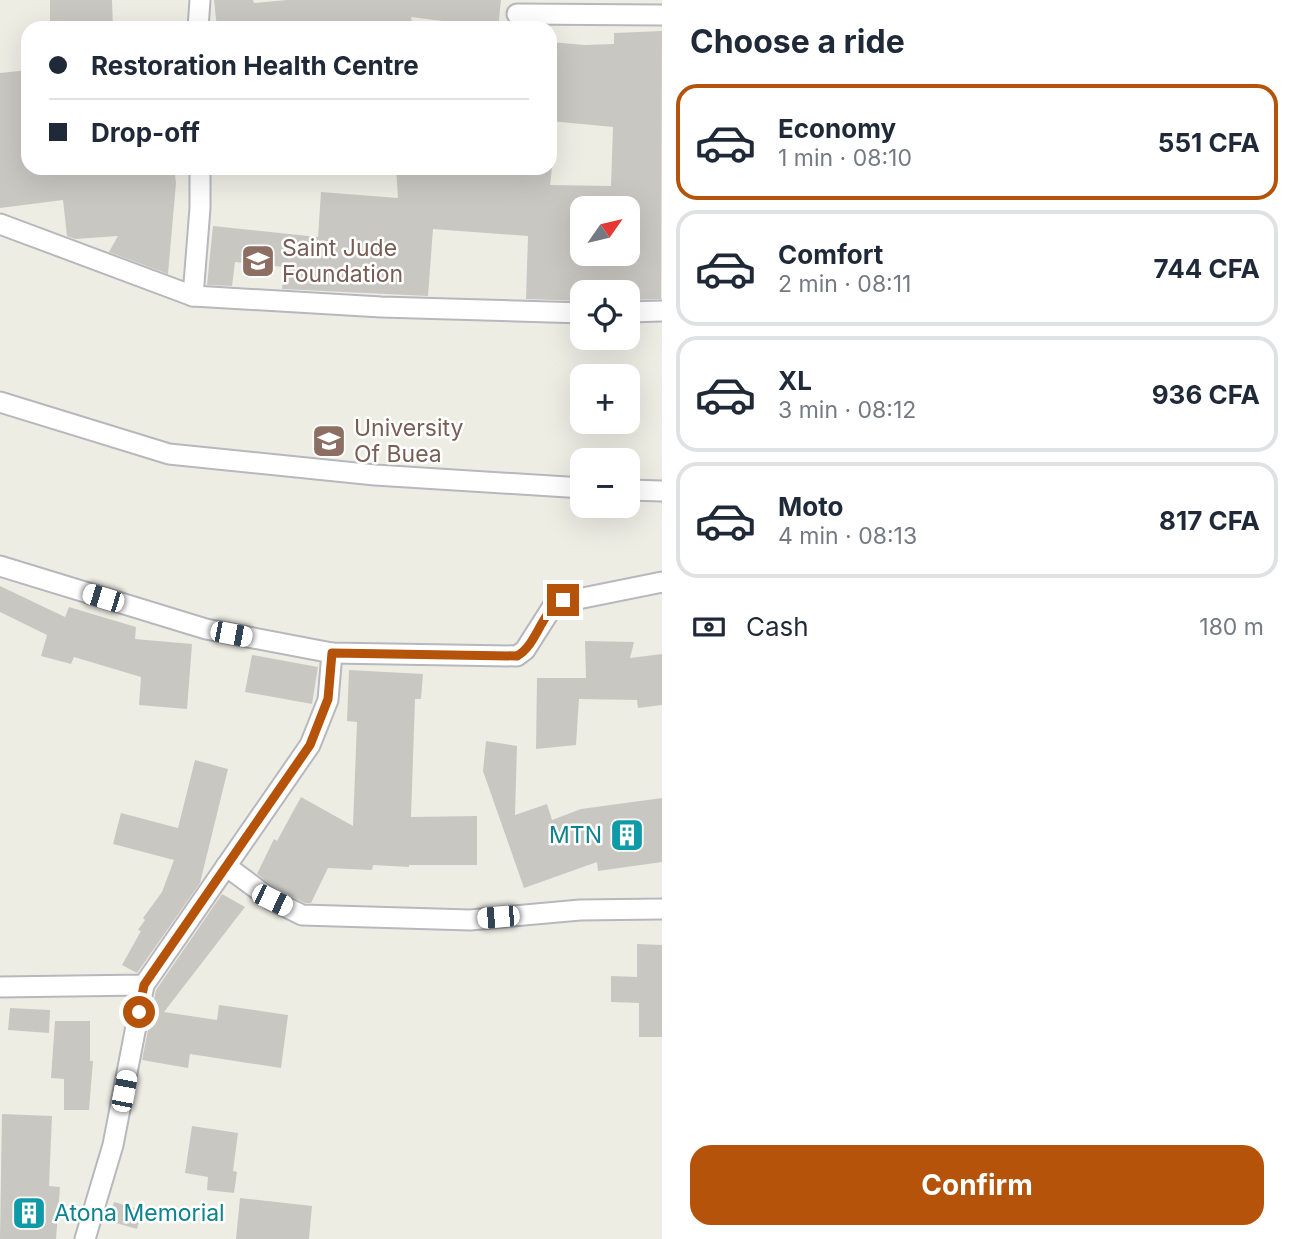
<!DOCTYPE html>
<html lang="en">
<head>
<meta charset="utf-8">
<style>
	:root { --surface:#fff; --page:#f6f6f7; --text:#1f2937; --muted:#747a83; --line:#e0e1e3; --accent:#b45309 }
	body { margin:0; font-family:Inter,sans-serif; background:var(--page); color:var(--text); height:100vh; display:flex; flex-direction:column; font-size:26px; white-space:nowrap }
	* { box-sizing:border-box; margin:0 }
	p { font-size:23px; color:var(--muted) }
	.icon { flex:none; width:38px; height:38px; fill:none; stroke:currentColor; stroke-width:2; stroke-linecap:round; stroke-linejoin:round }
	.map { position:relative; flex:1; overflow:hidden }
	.sheet { display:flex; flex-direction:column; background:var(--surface); width:630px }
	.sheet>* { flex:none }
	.guide { position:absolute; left:21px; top:21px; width:536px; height:154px; border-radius:21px; box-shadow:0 7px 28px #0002; display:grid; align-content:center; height:154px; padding:0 28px; background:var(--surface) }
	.needle { width:46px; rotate:56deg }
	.tools { position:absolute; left:570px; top:196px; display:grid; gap:14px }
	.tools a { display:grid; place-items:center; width:70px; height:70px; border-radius:14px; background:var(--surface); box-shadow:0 7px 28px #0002; font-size:35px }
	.end { position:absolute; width:32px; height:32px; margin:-16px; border:9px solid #b45309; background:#fff; box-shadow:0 0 0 4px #fff }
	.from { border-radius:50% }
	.car { position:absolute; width:21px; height:42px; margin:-21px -10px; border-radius:9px; box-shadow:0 0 5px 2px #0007; background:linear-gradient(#fff 24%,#345 0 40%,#fff 0 76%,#345 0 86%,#fff 0) }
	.guide b { display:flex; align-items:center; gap:24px; height:66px; font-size:26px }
	.guide b+b { border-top:2px solid var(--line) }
	.guide i { width:18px; height:18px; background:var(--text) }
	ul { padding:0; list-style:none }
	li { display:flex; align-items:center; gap:21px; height:116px; margin:0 14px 10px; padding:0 14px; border:4px solid var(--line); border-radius:21px }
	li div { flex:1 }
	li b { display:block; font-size:26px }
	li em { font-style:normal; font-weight:700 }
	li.selected { border-color:var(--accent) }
	li>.icon { width:63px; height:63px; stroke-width:1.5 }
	h2 { padding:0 28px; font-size:32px; line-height:84px }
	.pay { display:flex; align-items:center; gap:18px; height:77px; padding:0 28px; font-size:26px }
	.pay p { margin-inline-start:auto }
	.action { display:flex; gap:14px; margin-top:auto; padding:14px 28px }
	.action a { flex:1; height:80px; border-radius:21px; background:var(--accent); color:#fff; font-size:28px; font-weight:700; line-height:80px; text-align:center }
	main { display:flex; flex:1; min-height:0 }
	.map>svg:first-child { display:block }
	.building { fill:#c9c7c2; fill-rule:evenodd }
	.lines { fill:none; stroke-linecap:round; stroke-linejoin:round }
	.minor-casing { stroke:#b7b8bd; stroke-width:23 }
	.minor { stroke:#fff; stroke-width:19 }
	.route { stroke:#b45309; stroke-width:9 }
	.labels { text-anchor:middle; stroke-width:5; stroke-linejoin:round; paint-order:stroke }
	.education-label { font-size:23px; fill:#785e54; stroke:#fff; text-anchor:start }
	.culture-label { font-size:23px; fill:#0d838f; stroke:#fff; text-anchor:end }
</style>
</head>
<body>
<main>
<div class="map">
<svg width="662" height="1239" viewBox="0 0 662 1239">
	<rect width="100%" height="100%" fill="#eeede4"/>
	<!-- building -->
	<g class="building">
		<polygon points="50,0 112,0 113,28 50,28"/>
		<polygon points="214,0 253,0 254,3 287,0 501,0 498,28 411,17 413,28 309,28 308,23 255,28 217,28"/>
		<path d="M662,31L661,299L628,300V292H583V301L526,299L528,236L433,229L428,296L282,289L284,267L235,262L232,286L207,285L213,226L318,237L321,192L398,198L396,168H552L550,185L611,186L613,127L550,121V42L585,45L614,44V33ZM583,208H628V254H583Z"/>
		<polygon points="28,70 28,168 174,168 176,183 168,274 109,252 118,236 75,239 67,236 63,200 0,208 0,73"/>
		<polygon points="0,586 65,617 69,607 136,627 135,639 192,644 187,709 139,705 141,677 74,657 71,664 41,656 47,635 0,612"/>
		<polygon points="585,641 634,642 630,658 662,654 662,705 638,708 637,700 579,699 576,745 536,749 537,678 586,678"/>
		<polygon points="252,655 318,667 312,704 245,692"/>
		<polygon points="349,670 423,674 421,699 415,699 411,817 477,816 477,865 409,865 409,867 373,865 372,870 328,868 311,903 305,903 278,890 257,874 274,839 277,841 301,797 353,826 357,722 347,721"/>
		<polygon points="486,741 517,746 515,815 547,804 552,820 581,809 662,798 662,862 598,871 597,862 524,888 483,771"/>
		<polygon points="195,760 228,769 200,883 137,973 122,965 141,931 138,930 145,920 143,918 162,892 174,860 113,844 121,813 178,828"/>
		<polygon points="222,894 245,907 164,1012 217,1020 219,1005 288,1015 281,1068 190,1054 188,1068 142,1060 156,990"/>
		<polygon points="637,944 662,945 662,1037 639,1037 639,1003 611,1002 611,976 637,977"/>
		<polygon points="10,1008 50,1010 49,1033 8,1030"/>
		<polygon points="55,1021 90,1021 90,1061 93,1061 89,1110 64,1110 64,1079 51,1078"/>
		<polygon points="2,1114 52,1116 49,1186 60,1187 56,1239 0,1239"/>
		<polygon points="192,1126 238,1133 233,1171 237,1172 234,1193 207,1190 208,1177 185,1173"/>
		<polygon points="240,1198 312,1206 309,1239 236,1239"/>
		<polygon points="114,1202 142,1210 137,1229 109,1221"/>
	</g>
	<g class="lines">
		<!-- minor casing -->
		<g class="minor-casing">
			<g id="minor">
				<polyline points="517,14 662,15"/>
				<polyline points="198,28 200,0"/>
				<polyline points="0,224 193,296 381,307 583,313"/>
				<polyline points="193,296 200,208 200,168"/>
				<polyline points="628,312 662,311"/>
				<polyline points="0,402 169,454 375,475 583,488"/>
				<polyline points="628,490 662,491"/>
				<polyline points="0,566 206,629 332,653 517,656 525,650 553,606 558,603 662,582"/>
				<polyline points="226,866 272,900 302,915 470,920 580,910 662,909"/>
				<polyline points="0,987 144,985 310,745 328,700 332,653"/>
				<polyline points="85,1239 113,1145 144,985"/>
			</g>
		</g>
		<!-- minor -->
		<use href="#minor" class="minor"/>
	</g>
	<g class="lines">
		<!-- route -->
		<path class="route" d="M139,1012L144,985L310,745L328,699L332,653L517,656C538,644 540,612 563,600"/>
	</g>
	<!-- icons -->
	<defs>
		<g id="school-square" transform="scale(1.75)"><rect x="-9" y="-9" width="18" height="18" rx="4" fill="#8d6e63" stroke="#fff"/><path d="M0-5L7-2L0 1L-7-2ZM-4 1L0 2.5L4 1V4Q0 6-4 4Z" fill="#fff"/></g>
		<g id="university-square" transform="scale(1.75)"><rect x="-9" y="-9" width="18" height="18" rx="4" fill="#8d6e63" stroke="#fff"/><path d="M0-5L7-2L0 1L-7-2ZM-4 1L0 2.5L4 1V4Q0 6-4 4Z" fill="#fff"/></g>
		<g id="building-square" transform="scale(1.75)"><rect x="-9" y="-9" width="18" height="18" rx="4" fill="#0f9aa8" stroke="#fff"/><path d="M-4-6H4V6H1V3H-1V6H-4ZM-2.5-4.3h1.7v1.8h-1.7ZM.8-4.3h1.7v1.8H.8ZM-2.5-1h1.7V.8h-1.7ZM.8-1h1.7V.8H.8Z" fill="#fff"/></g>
	</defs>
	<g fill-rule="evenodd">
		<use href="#school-square" x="258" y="261"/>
		<use href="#university-square" x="329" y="441"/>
		<use href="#building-square" x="627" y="835"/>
		<use href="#building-square" x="29" y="1213"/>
	</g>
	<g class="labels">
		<!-- education labels -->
		<g class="education-label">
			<text x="282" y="256">Saint Jude<tspan x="282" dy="26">Foundation</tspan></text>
			<text x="354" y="436">University<tspan x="354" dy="26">Of Buea</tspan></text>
		</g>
		<!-- culture labels -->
		<g class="culture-label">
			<text x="602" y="843">MTN</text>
			<text x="54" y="1221" text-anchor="start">Atona Memorial</text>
		</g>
	</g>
</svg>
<div class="tools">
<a><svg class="needle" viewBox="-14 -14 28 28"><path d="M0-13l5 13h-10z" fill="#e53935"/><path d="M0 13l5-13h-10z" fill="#747a83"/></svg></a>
<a><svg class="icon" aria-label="locate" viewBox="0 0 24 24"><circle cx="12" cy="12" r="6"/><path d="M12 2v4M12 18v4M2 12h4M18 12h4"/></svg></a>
<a>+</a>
<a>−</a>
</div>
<i class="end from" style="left:139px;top:1012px"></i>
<i class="end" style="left:563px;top:600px"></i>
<i class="car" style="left:103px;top:598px;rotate:287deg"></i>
<i class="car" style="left:231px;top:634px;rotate:101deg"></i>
<i class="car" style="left:272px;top:900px;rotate:116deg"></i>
<i class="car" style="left:498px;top:917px;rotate:265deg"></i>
<i class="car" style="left:124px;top:1091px;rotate:11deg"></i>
<div class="guide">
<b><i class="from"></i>Restoration Health Centre</b>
<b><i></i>Drop-off</b>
</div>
</div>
<section class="sheet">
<h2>Choose a ride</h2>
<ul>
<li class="selected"><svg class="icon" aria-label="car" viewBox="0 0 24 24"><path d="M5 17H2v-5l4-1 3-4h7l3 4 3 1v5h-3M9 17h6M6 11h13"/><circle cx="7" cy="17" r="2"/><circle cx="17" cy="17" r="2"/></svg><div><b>Economy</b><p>1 min · 08:10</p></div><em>551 CFA</em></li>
<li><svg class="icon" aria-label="car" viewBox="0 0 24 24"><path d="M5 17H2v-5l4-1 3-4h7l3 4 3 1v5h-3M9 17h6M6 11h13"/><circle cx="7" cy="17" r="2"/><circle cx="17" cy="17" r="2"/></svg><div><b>Comfort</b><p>2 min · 08:11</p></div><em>744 CFA</em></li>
<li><svg class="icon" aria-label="car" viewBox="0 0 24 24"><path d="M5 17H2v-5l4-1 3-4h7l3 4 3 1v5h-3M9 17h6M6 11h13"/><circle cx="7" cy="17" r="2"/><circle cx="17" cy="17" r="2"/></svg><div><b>XL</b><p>3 min · 08:12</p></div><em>936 CFA</em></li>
<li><svg class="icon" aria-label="car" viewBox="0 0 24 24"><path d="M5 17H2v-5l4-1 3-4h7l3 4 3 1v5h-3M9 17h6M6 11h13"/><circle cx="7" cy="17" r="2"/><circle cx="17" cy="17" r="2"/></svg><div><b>Moto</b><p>4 min · 08:13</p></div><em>817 CFA</em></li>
</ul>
<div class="pay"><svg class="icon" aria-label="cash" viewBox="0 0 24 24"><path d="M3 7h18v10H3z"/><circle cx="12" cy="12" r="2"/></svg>Cash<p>180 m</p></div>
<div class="action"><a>Confirm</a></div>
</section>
</main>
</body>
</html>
